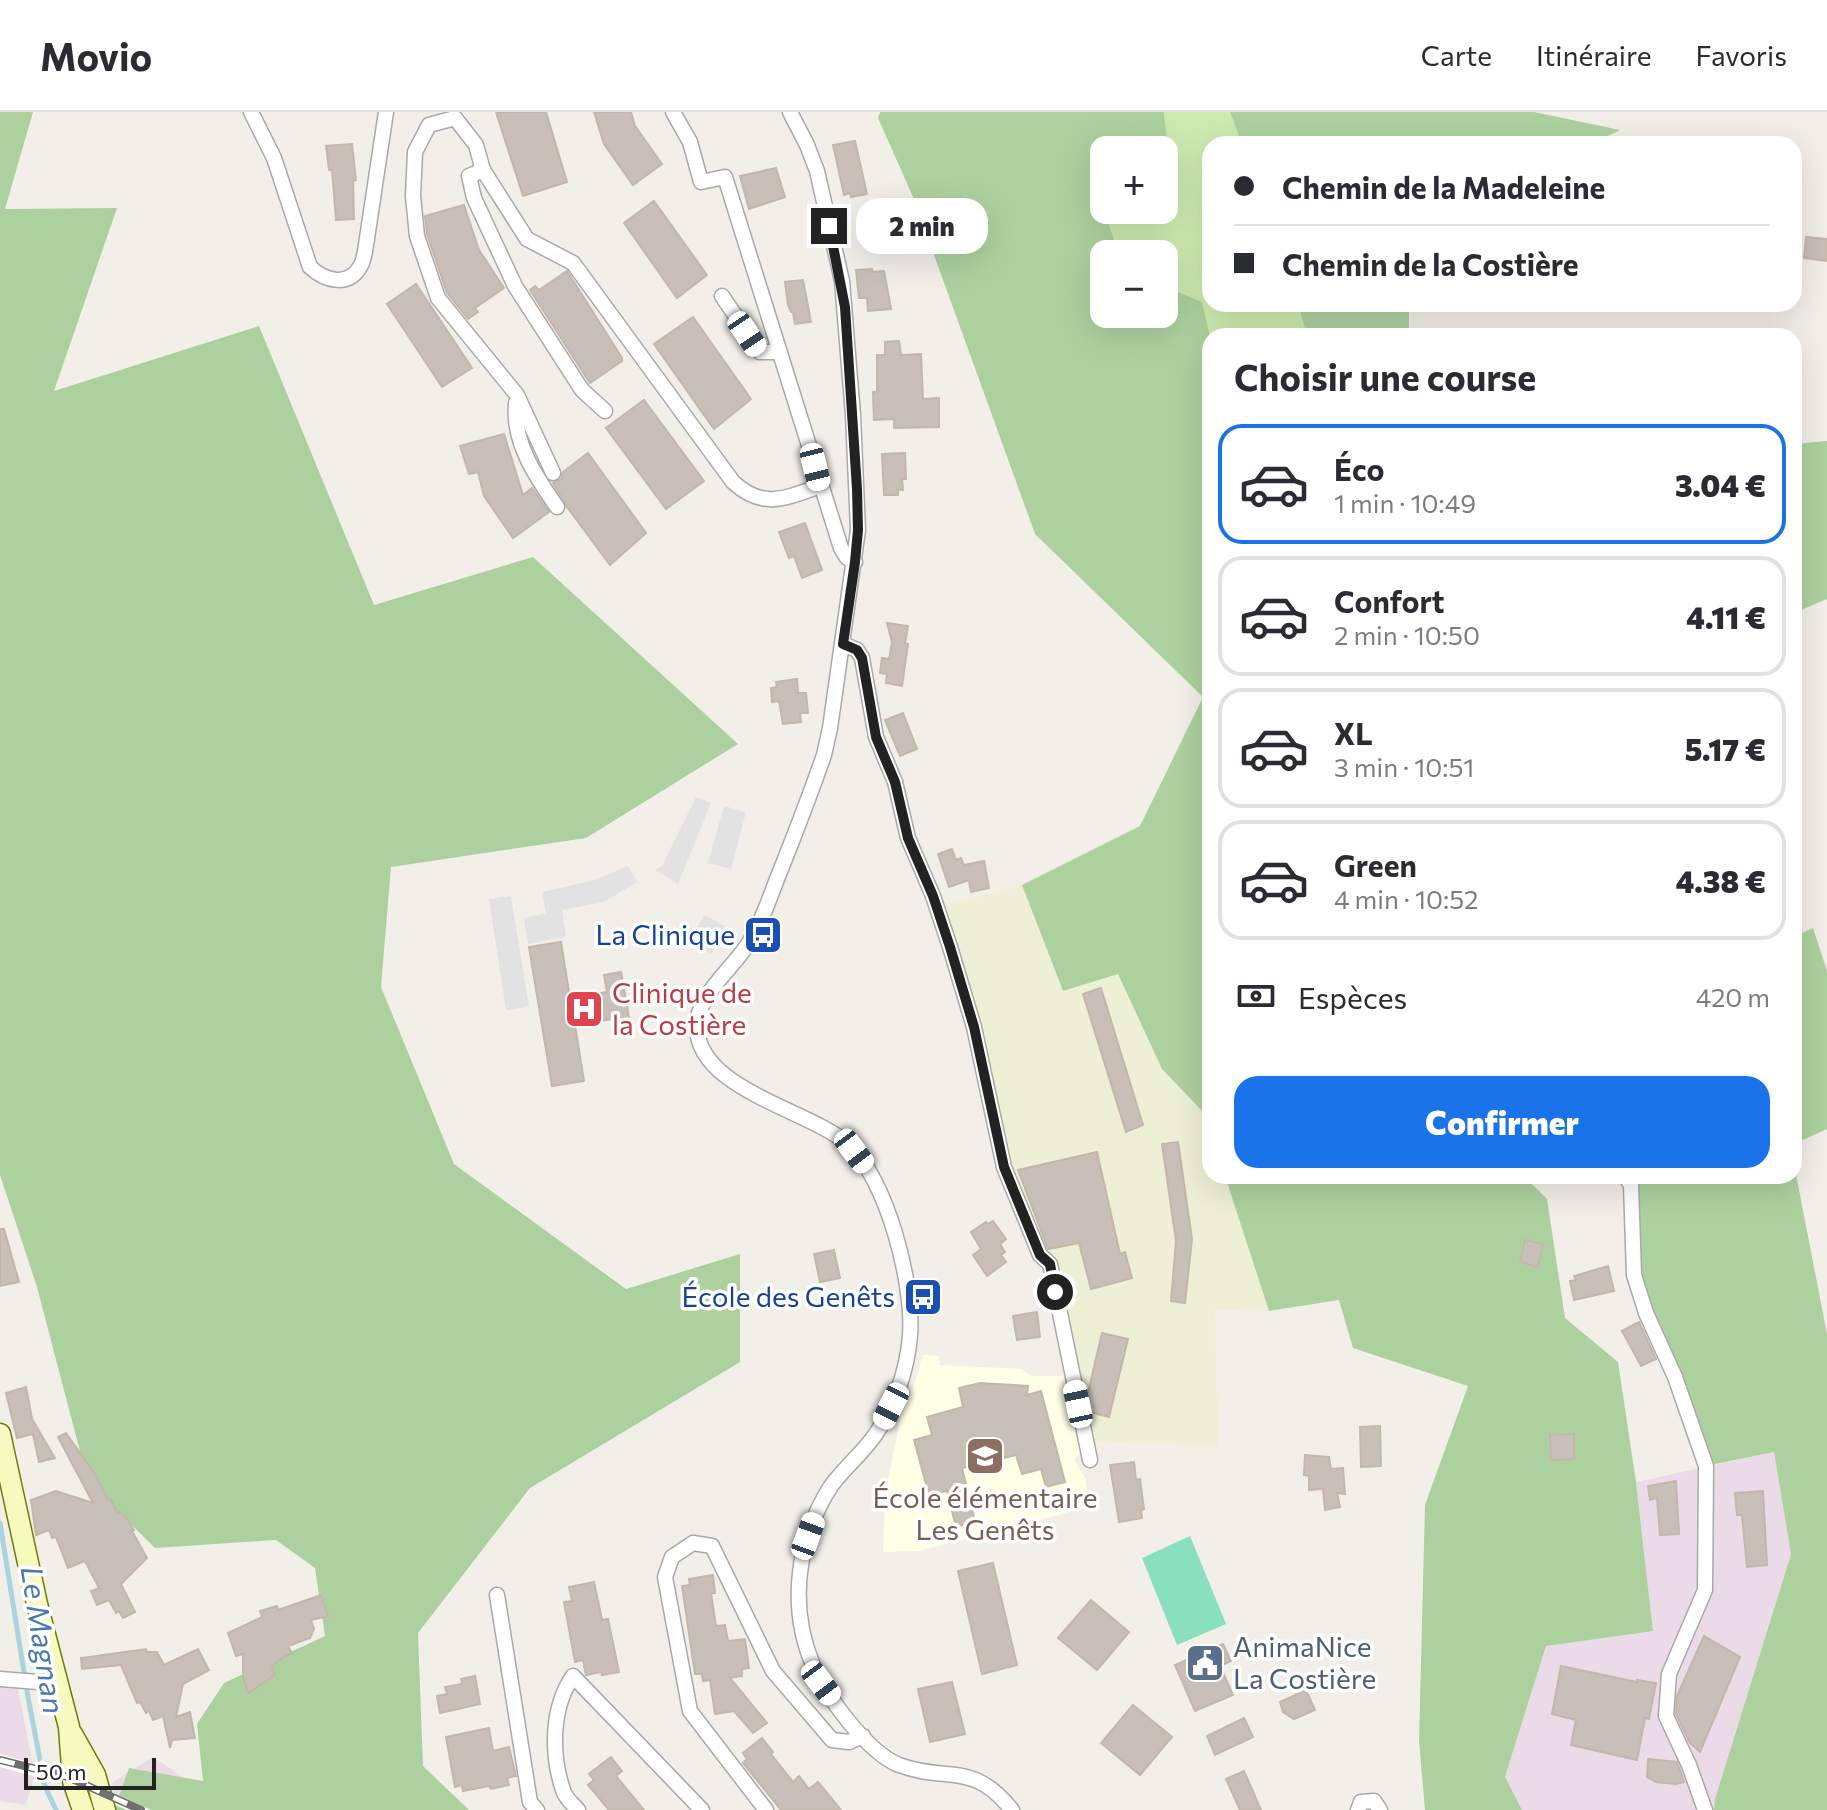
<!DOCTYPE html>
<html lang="fr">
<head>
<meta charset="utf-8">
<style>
	:root { --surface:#fff; --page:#f7f7f7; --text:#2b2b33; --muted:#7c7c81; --line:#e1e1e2; --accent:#1a73e8 }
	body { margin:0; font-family:Commissioner,sans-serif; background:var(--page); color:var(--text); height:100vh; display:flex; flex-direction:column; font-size:30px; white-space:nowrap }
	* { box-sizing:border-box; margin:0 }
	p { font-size:26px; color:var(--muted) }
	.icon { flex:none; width:44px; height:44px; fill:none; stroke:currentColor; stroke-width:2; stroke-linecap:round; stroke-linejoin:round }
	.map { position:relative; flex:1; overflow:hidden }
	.details { position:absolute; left:1202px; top:216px; width:600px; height:856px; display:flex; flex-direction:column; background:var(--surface); border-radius:24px; box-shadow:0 8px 32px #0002 }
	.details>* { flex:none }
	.hud { position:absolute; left:1202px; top:24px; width:600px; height:176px; border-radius:24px; box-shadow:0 8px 32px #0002; display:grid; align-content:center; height:176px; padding:0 32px; background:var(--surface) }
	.controls { position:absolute; left:1090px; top:24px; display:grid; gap:16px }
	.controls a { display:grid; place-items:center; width:88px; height:88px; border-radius:16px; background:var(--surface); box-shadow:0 8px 32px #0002; font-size:40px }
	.scale { position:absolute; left:24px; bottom:20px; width:132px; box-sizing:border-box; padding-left:8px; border:4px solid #222; border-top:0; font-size:22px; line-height:28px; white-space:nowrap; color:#222; -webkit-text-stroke:6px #fff; paint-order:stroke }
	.end { position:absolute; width:36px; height:36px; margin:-18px; border:10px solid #222; background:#fff; box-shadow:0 0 0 4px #fff }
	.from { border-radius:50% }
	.bubble { position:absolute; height:56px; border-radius:24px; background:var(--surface); box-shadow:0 8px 32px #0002; font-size:26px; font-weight:800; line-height:56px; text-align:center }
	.car { position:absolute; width:24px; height:48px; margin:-24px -12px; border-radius:10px; box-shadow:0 0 6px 2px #0007; background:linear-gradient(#fff 24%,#345 0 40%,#fff 0 76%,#345 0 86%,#fff 0) }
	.hud b { display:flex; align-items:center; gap:28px; height:76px; font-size:30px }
	.hud b+b { border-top:2px solid var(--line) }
	.hud i { width:20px; height:20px; background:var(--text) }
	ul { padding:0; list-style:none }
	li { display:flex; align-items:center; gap:24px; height:120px; margin:0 16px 12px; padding:0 16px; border:4px solid var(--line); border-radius:24px }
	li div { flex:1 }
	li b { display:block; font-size:30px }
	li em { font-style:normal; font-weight:800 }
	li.selected { border-color:var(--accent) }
	li>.icon { width:72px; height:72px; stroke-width:1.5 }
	h2 { padding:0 32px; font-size:36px; line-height:96px }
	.pay { display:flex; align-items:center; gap:20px; height:88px; padding:0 32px; font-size:30px }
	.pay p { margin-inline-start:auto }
	.button { display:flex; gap:16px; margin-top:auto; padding:16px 32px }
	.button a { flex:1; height:92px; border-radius:24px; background:var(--accent); color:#fff; font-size:32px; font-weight:800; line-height:92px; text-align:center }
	header { display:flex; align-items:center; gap:48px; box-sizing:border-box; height:112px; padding:0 40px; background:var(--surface); border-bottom:2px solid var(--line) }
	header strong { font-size:38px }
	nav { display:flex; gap:44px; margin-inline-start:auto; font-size:28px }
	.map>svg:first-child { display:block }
	.industrial { fill:#ebdbe8 }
	.education { fill:#ffffe5 }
	.farmland { fill:#eef0d5 }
	.grass { fill:#cdebb0 }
	.forest { fill:#add19e }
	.pitch { fill:#88e0be }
	.parking { fill:#e2e2e2 }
	.pier { fill:#fff }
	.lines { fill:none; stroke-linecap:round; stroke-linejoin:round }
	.stream { stroke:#aad3df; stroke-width:5 }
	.building { fill:#c7bfb8; stroke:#c4b6ab; stroke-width:2 }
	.street-casing { stroke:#a9a9a9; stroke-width:17 }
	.secondary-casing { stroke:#707d05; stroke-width:23 }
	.street { stroke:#fff; stroke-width:14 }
	.secondary { stroke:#f7fabf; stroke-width:20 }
	.rail-casing { stroke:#707070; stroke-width:8 }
	.rail { stroke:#fff; stroke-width:5; stroke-dasharray:15; stroke-linecap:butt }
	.route { stroke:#222; stroke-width:10 }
	.labels { text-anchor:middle; stroke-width:7; stroke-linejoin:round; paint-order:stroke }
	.transit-label { font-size:28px; fill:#164399; stroke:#fff; text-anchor:end }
	.health-label { font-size:28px; fill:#be3a42; stroke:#fff; text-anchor:start }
	.education-label { font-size:28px; fill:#785e54; stroke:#fff }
	.service-label { font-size:28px; fill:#4e5e75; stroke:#fff; text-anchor:start }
	.water-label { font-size:30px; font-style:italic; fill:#4a7aab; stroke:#fff }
</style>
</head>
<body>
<header>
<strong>Movio</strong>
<nav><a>Carte</a><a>Itinéraire</a><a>Favoris</a></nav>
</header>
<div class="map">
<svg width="1827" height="1698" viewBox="0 0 1827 1698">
	<rect width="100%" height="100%" fill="#f2efe9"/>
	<!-- industrial -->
	<g class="industrial">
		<polygon points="1774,1340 1791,1442 1715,1687 1714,1698 1522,1698 1505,1666 1546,1534 1653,1518 1636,1370"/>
		<polygon points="0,1576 18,1577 32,1649 115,1679 112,1671 153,1645 190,1670 120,1694 35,1663 26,1693 0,1689"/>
	</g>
	<!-- education -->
	<polygon class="education" points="923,1243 939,1244 940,1253 1021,1257 1031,1264 1070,1264 1081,1340 1074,1348 1086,1367 1089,1395 919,1439 883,1440 885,1384 901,1303 913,1276"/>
	<!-- farmland -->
	<polygon class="farmland" points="1022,773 1062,879 1118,862 1162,957 1205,1002 1210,1016 1210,1064 1225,1064 1269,1199 1215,1198 1218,1334 1094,1329 1054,1149 1045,1142 1009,1053 941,794"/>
	<!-- grass -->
	<polygon class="grass" points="1164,0 1230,0 1242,32 1210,32 1210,192 1298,192 1307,224 1210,224 1202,190 1164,174 1164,142 1119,142 1104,102 1108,98 1164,98 1164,38 1159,38 1167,27"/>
	<!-- forest -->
	<g class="forest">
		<polygon points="0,0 33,0 5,97 117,96 54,279 259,214 374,493 533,445 738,632 586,726 391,755 381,875 454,1052 626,1177 740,1142 740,1250 530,1376 418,1521 423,1654 469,1698 114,1698 129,1656 203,1669 197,1612 224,1571 325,1524 315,1456 276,1428 155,1436 88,1370 37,1175 0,1063"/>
		<polygon points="880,0 1164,0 1167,27 1159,38 1104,38 1104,98 1108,98 1105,102 1119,142 1104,142 1104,202 1164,202 1164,174 1202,190 1210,224 1210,1016 1205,1002 1162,957 1118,862 1063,879 1022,773 1140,714 1203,585 1035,422 913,85 878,6"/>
		<polygon points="1230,0 1534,0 1620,18 1591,32 1242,32"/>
		<polygon points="1298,192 1409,192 1409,221 1556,221 1562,224 1307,224"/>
		<polygon points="1827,329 1827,487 1794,501 1794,332"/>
		<polygon points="1813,816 1827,859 1827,1017 1794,1032 1794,825"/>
		<polygon points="1794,1052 1827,1222 1827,1698 1714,1698 1715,1687 1791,1442 1774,1340 1706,1354 1646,1201 1625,1064 1794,1064"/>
		<polygon points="1225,1064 1524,1064 1547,1087 1565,1206 1618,1250 1636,1370 1653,1519 1546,1534 1505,1665 1522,1698 1425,1698 1419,1629 1425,1393 1468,1274 1353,1236 1339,1188 1269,1199"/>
	</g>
	<!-- pitch -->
	<polygon class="pitch" points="1190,1424 1226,1512 1177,1533 1142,1446"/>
	<!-- parking -->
	<g class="parking">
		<polygon points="696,685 711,691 678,772 655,758 662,754"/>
		<polygon points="724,694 746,700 731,757 708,751"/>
		<polygon points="628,754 637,770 604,790 562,798 566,825 528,832 524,806 546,801 542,780 595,768"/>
		<polygon points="511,784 529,895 506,898 489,787"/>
		<polygon points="704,803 725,814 711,842 689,830"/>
	</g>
	<!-- pier -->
	<polygon class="pier" points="0,1642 74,1663 151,1698 127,1698 67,1673 0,1655"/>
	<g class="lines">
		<!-- stream -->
		<polyline class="stream" points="0,1411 28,1585 45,1674 56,1698"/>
	</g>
	<!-- building -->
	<g class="building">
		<polygon points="496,0 546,0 567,70 523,84"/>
		<polygon points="594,0 631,0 635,14 662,52 633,73 604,32"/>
		<polygon points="855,29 867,82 851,85 850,81 844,83 833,33"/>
		<polygon points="352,32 356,68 353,69 354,107 336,108 332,58 329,58 326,34"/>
		<polygon points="776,56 785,85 749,97 740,64"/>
		<polygon points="654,89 707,163 677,186 624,111"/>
		<polygon points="464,93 479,138 504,176 475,196 478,200 468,207 447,181 427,122 425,104"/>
		<polygon points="1806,125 1827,127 1827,149 1804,146"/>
		<polygon points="872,157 873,160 884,159 891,197 868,199 867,186 859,186 856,158"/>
		<polygon points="567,159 622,246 622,249 590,271 530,178 535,174 539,178"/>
		<polygon points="803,168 811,210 795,212 793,200 791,200 788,193 785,170"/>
		<polygon points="416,172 472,256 442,275 387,192"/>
		<polygon points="693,205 751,287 714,317 654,232"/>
		<polygon points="899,229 901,243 921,242 923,287 939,286 939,315 894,316 894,307 874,308 873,280 877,280 877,243 885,243 885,230"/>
		<polygon points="644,288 704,369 666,397 606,316"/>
		<polygon points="504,322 523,383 532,376 549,400 513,426 484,384 478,360 469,362 460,334"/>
		<polygon points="588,341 646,421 610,453 567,395 553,371 561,367 563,360"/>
		<polygon points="905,341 906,367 902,367 903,378 898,378 898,383 884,383 882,342"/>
		<polygon points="805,411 822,458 802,466 794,444 789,446 779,420"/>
		<polygon points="887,511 908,514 905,531 908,532 902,574 886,571 887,562 880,561 882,546 889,547 892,530"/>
		<polygon points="797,567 798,581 806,581 808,601 800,601 801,610 783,612 779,589 772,590 771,576 777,575 776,570"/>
		<polygon points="903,601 917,637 900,644 885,608"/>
		<polygon points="952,737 956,748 961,746 964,753 984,749 989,776 971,780 969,768 949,775 938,742"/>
		<polygon points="561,830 570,886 607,880 604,863 621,860 632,922 615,925 612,907 575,913 584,969 552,974 529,835"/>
		<polygon points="1101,876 1143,1013 1126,1020 1083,882"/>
		<polygon points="1178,1030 1192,1127 1185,1191 1171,1189 1176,1129 1162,1032"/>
		<polygon points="1097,1040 1120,1142 1125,1140 1132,1166 1091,1177 1079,1131 1048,1137 1018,1058"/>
		<polygon points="993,1109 1006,1127 1000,1132 1005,1140 1001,1143 1006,1150 987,1164 973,1143 981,1137 971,1120 986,1110 988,1112"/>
		<polygon points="0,1117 4,1117 19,1170 0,1174"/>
		<polygon points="1525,1128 1543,1132 1538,1155 1520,1150"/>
		<polygon points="834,1138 840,1166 820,1170 814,1142"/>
		<polygon points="1608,1154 1614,1179 1574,1188 1570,1169 1576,1168 1574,1164"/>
		<polygon points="1037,1200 1040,1225 1017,1228 1013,1204"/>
		<polygon points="1639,1210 1656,1247 1641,1254 1622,1219"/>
		<polygon points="1102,1221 1128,1227 1109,1305 1090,1300 1087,1285"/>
		<polygon points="980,1271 1028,1274 1027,1283 1041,1279 1065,1370 1046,1375 1041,1357 1022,1362 1016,1343 962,1356 975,1409 956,1415 947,1379 929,1383 914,1328 932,1323 927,1305 963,1295 959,1276"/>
		<polygon points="26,1275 32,1307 55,1346 39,1350 33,1322 17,1326 6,1281"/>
		<polygon points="1380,1314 1381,1354 1361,1355 1360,1315"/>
		<polygon points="66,1321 95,1362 108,1388 111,1387 117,1401 119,1399 125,1404 134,1418 132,1419 147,1446 121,1472 135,1500 123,1506 119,1499 116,1501 109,1488 97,1493 91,1479 99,1476 85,1449 68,1456 56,1425 52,1426 49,1418 36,1423 31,1388 56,1379 93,1391 58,1325"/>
		<polygon points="1574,1322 1574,1347 1551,1348 1550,1323"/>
		<polygon points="1305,1343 1329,1345 1331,1357 1343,1356 1345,1382 1337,1381 1340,1395 1325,1398 1323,1377 1309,1378 1309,1364 1304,1363"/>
		<polygon points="1134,1350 1136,1368 1140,1367 1144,1397 1141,1398 1142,1406 1119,1410 1110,1353"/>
		<polygon points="1676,1369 1679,1422 1660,1423 1657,1386 1650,1388 1648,1374"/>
		<polygon points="1763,1379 1767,1453 1747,1455 1742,1403 1737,1403 1735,1381"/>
		<polygon points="993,1451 1017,1553 982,1562 958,1459"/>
		<polygon points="713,1463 715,1481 711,1481 716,1514 725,1513 728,1529 745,1527 749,1556 742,1557 742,1564 730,1566 767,1611 753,1621 734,1599 715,1602 710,1568 703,1569 702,1562 695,1562 682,1474 690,1473 689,1467"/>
		<polygon points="594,1470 602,1508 608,1507 619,1560 602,1563 601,1560 586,1563 583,1548 575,1550 564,1490 572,1489 569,1475"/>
		<polygon points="321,1483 328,1504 311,1508 314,1517 310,1526 288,1534 292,1541 278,1548 272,1556 275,1563 248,1581 243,1565 243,1542 236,1544 228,1521 262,1505 260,1499 277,1494 278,1498"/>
		<polygon points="1091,1488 1129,1520 1097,1558 1058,1526"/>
		<polygon points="1704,1524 1740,1545 1700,1640 1690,1631 1676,1602 1677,1584"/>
		<polygon points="1223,1532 1231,1549 1220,1554 1233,1583 1195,1599 1175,1553"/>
		<polygon points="146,1537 147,1540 157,1540 164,1553 198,1537 209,1558 183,1572 176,1605 190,1600 195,1626 172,1628 170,1636 163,1604 153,1608 149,1599 146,1601 140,1590 137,1591 121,1553 82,1557 81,1546"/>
		<polygon points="1561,1554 1637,1570 1637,1568 1656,1571 1649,1607 1645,1606 1637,1648 1571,1633 1576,1608 1552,1602"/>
		<polygon points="475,1564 480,1592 440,1601 437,1584 447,1582 445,1575 462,1572 461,1567"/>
		<polygon points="952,1570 965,1622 930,1630 918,1577"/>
		<polygon points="1306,1578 1315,1598 1294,1607 1283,1600 1280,1590"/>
		<polygon points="1133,1593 1172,1625 1140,1663 1101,1631"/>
		<polygon points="1244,1606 1253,1625 1215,1643 1207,1624"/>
		<polygon points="489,1616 493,1639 509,1635 516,1664 507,1666 509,1673 491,1677 489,1674 463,1679 462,1673 455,1675 446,1625"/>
		<polygon points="762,1626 773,1640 771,1642 793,1670 799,1664 809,1677 818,1670 841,1698 781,1698 743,1651 747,1647 743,1641"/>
		<polygon points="611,1645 622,1659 616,1664 644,1698 609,1698 588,1673 594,1668 589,1662"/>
		<polygon points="1648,1647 1677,1650 1684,1670 1676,1672 1656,1670 1647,1665"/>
		<polygon points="1244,1659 1261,1698 1240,1698 1226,1667"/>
	</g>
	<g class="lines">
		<!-- street casing -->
		<g class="street-casing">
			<g id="street">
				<path d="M251,0L274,46L310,155C325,169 349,176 361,153C364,148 365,139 366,133L386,0"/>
				<polyline points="673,0 690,30 701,70 725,65 841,436 847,446 855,450"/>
				<path d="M790,0L807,33L817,59L842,169L853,303L858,418L830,616L824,643C810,683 795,722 779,762C770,784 763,808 750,829C735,855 698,881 697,913C695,976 806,997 847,1031C887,1066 914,1172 910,1224C907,1258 895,1295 875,1323C862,1342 844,1356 831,1374C797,1427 788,1495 813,1553C826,1584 867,1640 899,1653C948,1671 972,1648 1012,1698"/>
				<polyline points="483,58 476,33 455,6 429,13 415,40 413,84 417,124 438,186 517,283 553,361"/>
				<polyline points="722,184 760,240 777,240"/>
				<path d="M516,291C512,330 536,365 557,395"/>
				<path d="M605,299L582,278L515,174L474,86L469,64L483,58L527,127L573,151L733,370C763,398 786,386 820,374"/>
				<polyline points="843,532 857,538 862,546 876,625 895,670 908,726 933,784 950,835 974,915 1004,1055 1040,1143 1050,1152 1090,1348"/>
				<polyline points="1625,1064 1631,1073 1634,1163 1646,1201 1675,1265 1706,1354 1705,1478 1669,1562 1666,1604 1689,1653 1705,1698"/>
				<polyline points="497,1483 530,1690 537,1698"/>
				<polyline points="0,1567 38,1570 57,1568"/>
				<path d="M578,1698C573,1692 565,1686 563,1678C551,1642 551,1596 573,1564L702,1698"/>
				<polyline points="766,1698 690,1599 665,1465 672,1445 693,1431 712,1434 773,1559 832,1628 849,1630 863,1624"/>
				<polyline points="1358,1698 1361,1690 1374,1689 1380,1698"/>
			</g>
		</g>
		<!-- secondary casing -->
		<g class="secondary-casing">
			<g id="secondary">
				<polyline points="0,1322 37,1492 69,1615 73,1669 83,1698"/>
				<polyline points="72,1622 95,1663 105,1698"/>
			</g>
		</g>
		<!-- street -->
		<use href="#street" class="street"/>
		<!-- secondary -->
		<use href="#secondary" class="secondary"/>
		<!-- rail casing -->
		<g class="rail-casing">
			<polyline id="rail" points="0,1648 68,1665 141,1698"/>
		</g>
		<!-- rail -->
		<use href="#rail" class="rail"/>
	</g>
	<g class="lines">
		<!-- route -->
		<polyline class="route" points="829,114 845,195 857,377 858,418 855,450 843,532 857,538 862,546 876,625 895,670 908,726 933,784 950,835 974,915 1004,1055 1040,1143 1050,1152 1055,1180"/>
	</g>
	<!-- icons -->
	<defs>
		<g id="bus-square" transform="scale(2)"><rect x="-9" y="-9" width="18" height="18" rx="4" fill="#1a4fb4" stroke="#fff"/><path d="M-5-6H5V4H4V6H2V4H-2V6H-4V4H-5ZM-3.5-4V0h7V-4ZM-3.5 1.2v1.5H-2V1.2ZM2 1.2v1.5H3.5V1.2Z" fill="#fff"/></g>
		<g id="hospital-square" transform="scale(2)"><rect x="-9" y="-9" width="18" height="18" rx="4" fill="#e0444e" stroke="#fff"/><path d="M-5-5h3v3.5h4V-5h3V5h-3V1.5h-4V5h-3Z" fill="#fff"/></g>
		<g id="school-square" transform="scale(2)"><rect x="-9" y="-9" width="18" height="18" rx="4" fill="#8d6e63" stroke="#fff"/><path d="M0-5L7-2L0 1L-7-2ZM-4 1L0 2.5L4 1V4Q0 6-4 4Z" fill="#fff"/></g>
		<g id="civic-square" transform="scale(2)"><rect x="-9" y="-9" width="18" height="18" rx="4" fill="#5c6f8a" stroke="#fff"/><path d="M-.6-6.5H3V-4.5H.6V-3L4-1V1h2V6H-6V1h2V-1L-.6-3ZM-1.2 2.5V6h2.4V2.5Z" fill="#fff"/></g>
	</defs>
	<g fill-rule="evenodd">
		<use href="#bus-square" x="763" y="823"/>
		<use href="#hospital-square" x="584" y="897"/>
		<use href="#bus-square" x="923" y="1185"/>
		<use href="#school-square" x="985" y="1344"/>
		<use href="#civic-square" x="1205" y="1551"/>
	</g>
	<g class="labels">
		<!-- transit labels -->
		<g class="transit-label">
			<text x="735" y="833">La Clinique</text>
			<text x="895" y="1195">École des Genêts</text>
		</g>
		<!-- health labels -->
		<g class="health-label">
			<text x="612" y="891">Clinique de<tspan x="612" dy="32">la Costière</tspan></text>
		</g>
		<!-- education labels -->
		<g class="education-label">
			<text x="985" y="1396">École élémentaire<tspan x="985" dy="32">Les Genêts</tspan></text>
		</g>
		<!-- service labels -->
		<g class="service-label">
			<text x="1233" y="1545">AnimaNice<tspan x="1233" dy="32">La Costière</tspan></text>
		</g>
		<!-- water labels -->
		<g class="water-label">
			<text transform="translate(42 1528) rotate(81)" y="10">Le Magnan</text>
		</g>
	</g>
</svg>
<div class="controls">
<a>+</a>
<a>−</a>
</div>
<div class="scale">50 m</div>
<i class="end from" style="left:1055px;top:1180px"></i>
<i class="end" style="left:829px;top:114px"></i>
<div class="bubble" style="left:856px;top:86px;width:132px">2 min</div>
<i class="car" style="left:747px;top:222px;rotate:146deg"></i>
<i class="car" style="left:815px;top:355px;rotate:166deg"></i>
<i class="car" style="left:854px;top:1039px;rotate:143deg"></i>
<i class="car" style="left:1078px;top:1292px;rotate:348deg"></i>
<i class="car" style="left:891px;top:1294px;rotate:207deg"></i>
<i class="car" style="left:808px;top:1424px;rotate:20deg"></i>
<i class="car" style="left:821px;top:1571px;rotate:143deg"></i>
<div class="hud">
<b><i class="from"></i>Chemin de la Madeleine</b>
<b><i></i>Chemin de la Costière</b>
</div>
<section class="details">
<h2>Choisir une course</h2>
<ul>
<li class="selected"><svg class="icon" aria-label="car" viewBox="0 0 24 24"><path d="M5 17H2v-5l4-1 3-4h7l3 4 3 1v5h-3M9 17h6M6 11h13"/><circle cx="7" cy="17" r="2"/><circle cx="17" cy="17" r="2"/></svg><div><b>Éco</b><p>1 min · 10:49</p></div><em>3.04 €</em></li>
<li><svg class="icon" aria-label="car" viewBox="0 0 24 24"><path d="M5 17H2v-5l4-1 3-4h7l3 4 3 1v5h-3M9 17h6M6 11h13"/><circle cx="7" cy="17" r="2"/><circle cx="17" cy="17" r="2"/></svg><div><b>Confort</b><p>2 min · 10:50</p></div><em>4.11 €</em></li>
<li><svg class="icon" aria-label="car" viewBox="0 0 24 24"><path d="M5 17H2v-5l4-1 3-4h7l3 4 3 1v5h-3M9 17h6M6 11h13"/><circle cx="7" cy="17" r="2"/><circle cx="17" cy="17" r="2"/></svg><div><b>XL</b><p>3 min · 10:51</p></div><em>5.17 €</em></li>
<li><svg class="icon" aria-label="car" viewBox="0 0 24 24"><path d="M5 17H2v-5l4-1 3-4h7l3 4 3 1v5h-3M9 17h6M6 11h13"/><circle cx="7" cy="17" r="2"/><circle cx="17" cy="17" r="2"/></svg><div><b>Green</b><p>4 min · 10:52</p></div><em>4.38 €</em></li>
</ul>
<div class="pay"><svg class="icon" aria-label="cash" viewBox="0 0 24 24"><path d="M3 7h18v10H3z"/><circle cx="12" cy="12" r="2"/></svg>Espèces<p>420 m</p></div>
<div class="button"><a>Confirmer</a></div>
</section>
</div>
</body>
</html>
